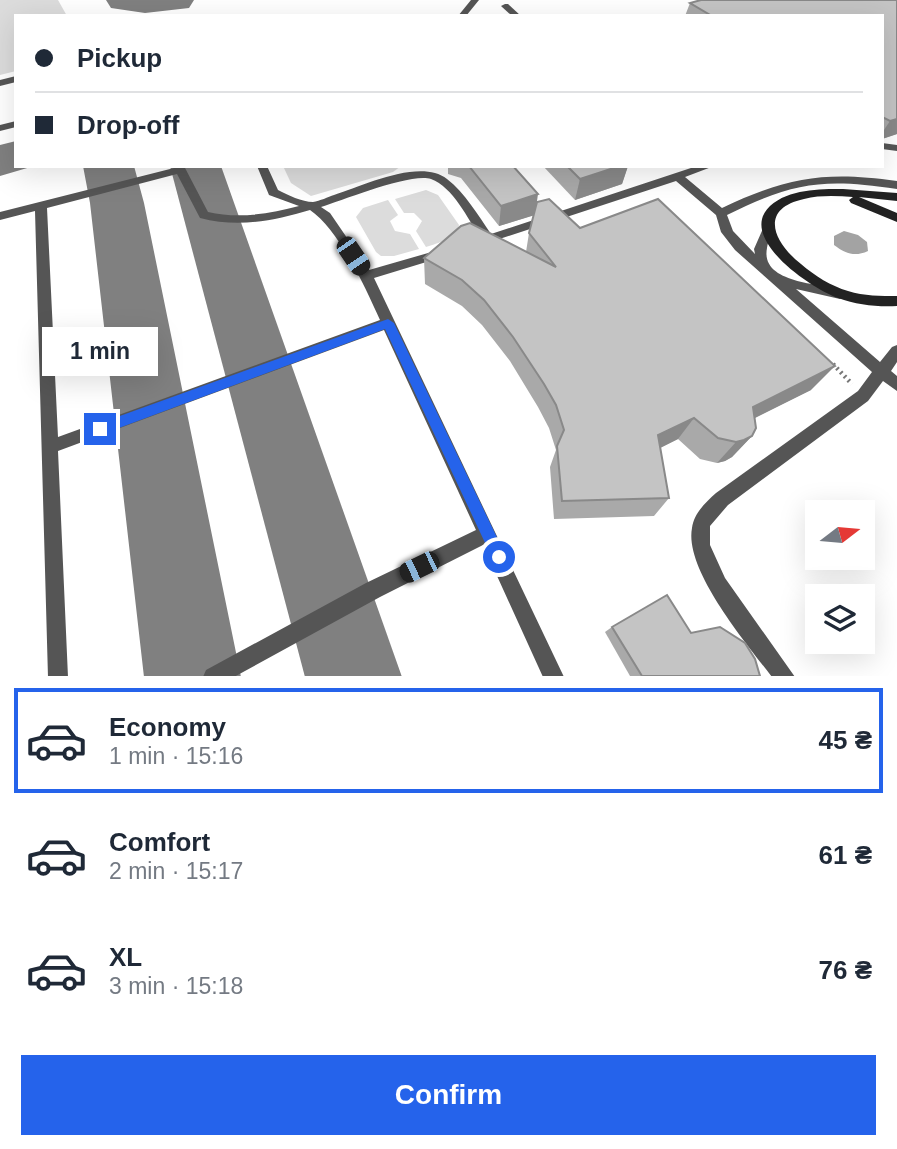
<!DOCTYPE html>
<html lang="en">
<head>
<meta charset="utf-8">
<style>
	:root { --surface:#fff; --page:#f6f6f7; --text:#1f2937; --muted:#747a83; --line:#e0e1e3; --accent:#2563eb }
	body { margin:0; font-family:Helvetica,sans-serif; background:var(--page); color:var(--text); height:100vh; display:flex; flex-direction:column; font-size:26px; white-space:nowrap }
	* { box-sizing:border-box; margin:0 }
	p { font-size:23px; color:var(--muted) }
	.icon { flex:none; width:38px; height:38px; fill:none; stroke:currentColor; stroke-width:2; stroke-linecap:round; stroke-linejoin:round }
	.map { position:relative; height:676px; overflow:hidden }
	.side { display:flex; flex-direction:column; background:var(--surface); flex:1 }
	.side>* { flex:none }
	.top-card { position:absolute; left:14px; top:14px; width:870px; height:154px; border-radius:0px; box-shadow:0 7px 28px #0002; display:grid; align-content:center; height:154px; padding:0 21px; background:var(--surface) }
	.needle { width:46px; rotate:74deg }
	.buttons { position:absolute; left:805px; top:500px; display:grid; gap:14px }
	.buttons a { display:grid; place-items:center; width:70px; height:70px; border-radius:0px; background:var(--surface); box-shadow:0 7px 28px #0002; font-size:35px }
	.end { position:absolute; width:32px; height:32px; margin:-16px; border:9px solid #2563eb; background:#fff; box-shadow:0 0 0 4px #fff }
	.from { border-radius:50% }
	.bubble { position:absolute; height:49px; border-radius:0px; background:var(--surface); box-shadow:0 7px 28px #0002; font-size:23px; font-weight:600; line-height:49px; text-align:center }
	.car { position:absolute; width:21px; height:42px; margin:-21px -10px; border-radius:9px; box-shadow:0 0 5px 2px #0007; background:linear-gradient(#222 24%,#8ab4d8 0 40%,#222 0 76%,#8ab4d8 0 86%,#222 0) }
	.top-card b { display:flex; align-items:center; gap:24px; height:66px; font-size:26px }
	.top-card b+b { border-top:2px solid var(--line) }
	.top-card i { width:18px; height:18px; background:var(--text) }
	ul { padding:12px 0 0; list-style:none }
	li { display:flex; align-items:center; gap:21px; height:105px; margin:0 14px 10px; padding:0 7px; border:4px solid transparent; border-radius:0px }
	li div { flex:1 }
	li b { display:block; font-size:26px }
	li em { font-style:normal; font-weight:600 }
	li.on { border-color:var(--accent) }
	li>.icon { width:63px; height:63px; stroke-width:1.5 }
	.button { display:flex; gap:14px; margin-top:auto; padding:14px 21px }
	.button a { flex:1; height:80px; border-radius:0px; background:var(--accent); color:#fff; font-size:28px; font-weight:600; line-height:80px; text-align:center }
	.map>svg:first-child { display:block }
	.green { fill:#dcdcdc }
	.water { fill:#a3a3a3 }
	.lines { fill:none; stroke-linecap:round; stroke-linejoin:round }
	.taxiway { fill:#808080; fill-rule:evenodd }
	.path { stroke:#777; stroke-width:4.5; stroke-dasharray:2 3.5; stroke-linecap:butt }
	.lane { fill:#555; fill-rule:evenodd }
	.secondary { fill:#222; fill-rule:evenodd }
	.wall { fill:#a9a9a9 }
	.shaded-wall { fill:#898989 }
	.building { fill:#c4c4c4; stroke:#898989; stroke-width:2 }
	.route { fill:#2563eb }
</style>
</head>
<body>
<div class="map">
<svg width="897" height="677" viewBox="0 0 897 677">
	<rect width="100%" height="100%" fill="#fff"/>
	<!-- green -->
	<g class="green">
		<polygon points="0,0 58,0 67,16 16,16 16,71 0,75"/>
		<polygon points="283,166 401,166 393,172 311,196 291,183"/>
		<path d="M426,190L438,195L459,225C456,239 438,243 426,247L416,231L422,221L414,213H404L395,199Z"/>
		<polygon points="388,200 398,215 390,221 395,231 410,234 419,249 394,256 381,256 376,252 356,217 363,208"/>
	</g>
	<!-- water -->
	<path class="water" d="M844,231L858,235L867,242L868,251C855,257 846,254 834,245V236Z"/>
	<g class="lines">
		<!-- taxiway -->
		<g class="taxiway">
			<polygon points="106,0 194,0 189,8 145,13 111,8"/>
			<polygon points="16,141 16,166 34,166 0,176 0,145"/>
			<polygon points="83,166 134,166 144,203 241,677 144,677 90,203"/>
			<polygon points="170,166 221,166 402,677 305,677"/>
		</g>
		<!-- path -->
		<polyline class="path" points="833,364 852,384"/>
		<!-- lane -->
		<g class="lane">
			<polygon points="471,0 479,0 466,16 458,16"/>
			<polygon points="505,4 508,4 521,16 512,16 501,6"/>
			<polygon points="16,76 16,82 0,86 0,80"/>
			<polygon points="16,121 16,127 0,131 0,125"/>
			<polygon points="882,143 897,145 897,151 882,149"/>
			<path d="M173,166H184L208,212C238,219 269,214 299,206L269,195L257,166H267L278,190C288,195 302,202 313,202C320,201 328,197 334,195C363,186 420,158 447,179C465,193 478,215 491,234L697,166H714L685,177L722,208C788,177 825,171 897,181V189C823,178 794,182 727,215L733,231L755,254L754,249L765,224H773L775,227C772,233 768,241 767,248C760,284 821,283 845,291L847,294L840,299L796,289L880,362L892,347L897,345V362L891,371L897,376V391L883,381L868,401L728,505L710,526V545L725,578L795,677H772C747,644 684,570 692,528C694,513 706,502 716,493L858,391L872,372L735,250L721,232L716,215L676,181L481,245L475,241L480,237C468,219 453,187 431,179C412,172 343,200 321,207L330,213L369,270L442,249L448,253L446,256L374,278L564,677H543L483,545L380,597L234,677H203L206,670L366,583L476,530L384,330L58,451L68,677H48L35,211L0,220V212L174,168ZM177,174L200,218C238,228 273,221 310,210C340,231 365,287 380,320L58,437L47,208Z"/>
		</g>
		<!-- secondary -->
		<path class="secondary" d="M843,189L897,193V201L859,197L897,213V222L851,203L849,200L853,197C837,196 820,195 804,199C758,209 774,243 801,264C815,276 831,286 848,291C864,296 881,296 897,296V306C877,307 857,305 838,298C812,289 736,238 770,206C789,189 819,189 843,189Z"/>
	</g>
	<!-- wall -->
	<g class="wall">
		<polygon points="897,0 897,134 882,139 882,16 685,16 690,3"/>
		<polygon points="448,166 521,166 515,168 536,209 580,228 811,390 754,418 752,436 732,457 725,461 717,463 700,459 678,439 660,448 669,498 654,516 554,519 550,467 556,450 549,428 538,407 510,361 482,325 462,306 425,284 424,258 526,252 529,233 534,215 499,226 461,178 448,174"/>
		<polygon points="543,166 628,166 622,184 575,200"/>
		<polygon points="612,627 691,633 760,676 630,676 605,632"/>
	</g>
	<!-- shaded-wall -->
	<g class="shaded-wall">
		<polygon points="897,119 897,134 882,139 882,133 890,121"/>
		<polygon points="620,166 628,166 622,184 575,200 580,179"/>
		<polygon points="538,194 535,215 499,226 501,206"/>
		<polygon points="835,366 811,390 733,429 753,407"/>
		<polygon points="694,418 678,439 644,456 658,435"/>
		<polygon points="752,436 732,457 725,461 717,463 736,442"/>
	</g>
	<!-- building -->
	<g class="building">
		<polygon points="701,0 897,0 897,119 890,121 882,117 882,16 712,16 690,3"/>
		<polygon points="469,166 513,166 538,194 501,206"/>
		<polygon points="567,166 620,166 580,179"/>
		<polygon points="549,199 580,228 658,199 835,366 753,407 756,428 752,436 744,440 736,442 718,438 694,418 658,435 669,498 562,501 557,446 564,430 556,405 544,384 513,337 484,300 462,280 424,258 461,226 470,223 556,267 529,233 537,202"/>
		<polygon points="667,595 691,633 720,627 745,643 755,659 760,676 642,676 612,627"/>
	</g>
	<!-- route -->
	<polygon class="route" points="388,319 394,323 504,552 506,557 504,562 499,564 494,562 385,329 100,435 94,429 95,425"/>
</svg>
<div class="buttons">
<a><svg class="needle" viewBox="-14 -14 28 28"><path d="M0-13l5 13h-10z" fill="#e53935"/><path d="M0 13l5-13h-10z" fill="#747a83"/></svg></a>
<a><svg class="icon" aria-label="layers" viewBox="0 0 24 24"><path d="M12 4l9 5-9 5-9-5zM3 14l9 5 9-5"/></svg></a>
</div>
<i class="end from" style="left:499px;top:557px"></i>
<i class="end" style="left:100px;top:429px"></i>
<div class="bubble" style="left:42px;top:327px;width:116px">1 min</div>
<i class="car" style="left:353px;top:256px;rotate:146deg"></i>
<i class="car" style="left:419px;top:567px;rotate:244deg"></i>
<div class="top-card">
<b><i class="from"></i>Pickup</b>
<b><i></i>Drop-off</b>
</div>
</div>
<section class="side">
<ul>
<li class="on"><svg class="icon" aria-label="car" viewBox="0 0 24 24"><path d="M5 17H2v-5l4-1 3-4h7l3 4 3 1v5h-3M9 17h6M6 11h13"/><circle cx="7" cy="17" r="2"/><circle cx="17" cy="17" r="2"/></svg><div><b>Economy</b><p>1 min · 15:16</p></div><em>45 ₴</em></li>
<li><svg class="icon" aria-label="car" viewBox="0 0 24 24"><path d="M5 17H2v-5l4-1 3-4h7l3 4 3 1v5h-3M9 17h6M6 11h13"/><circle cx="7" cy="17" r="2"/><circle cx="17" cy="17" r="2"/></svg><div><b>Comfort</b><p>2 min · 15:17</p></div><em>61 ₴</em></li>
<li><svg class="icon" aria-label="car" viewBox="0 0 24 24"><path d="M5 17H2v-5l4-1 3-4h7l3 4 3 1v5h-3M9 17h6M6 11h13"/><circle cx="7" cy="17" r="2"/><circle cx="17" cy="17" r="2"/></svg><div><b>XL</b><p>3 min · 15:18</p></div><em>76 ₴</em></li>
</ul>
<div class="button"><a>Confirm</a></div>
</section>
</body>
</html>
